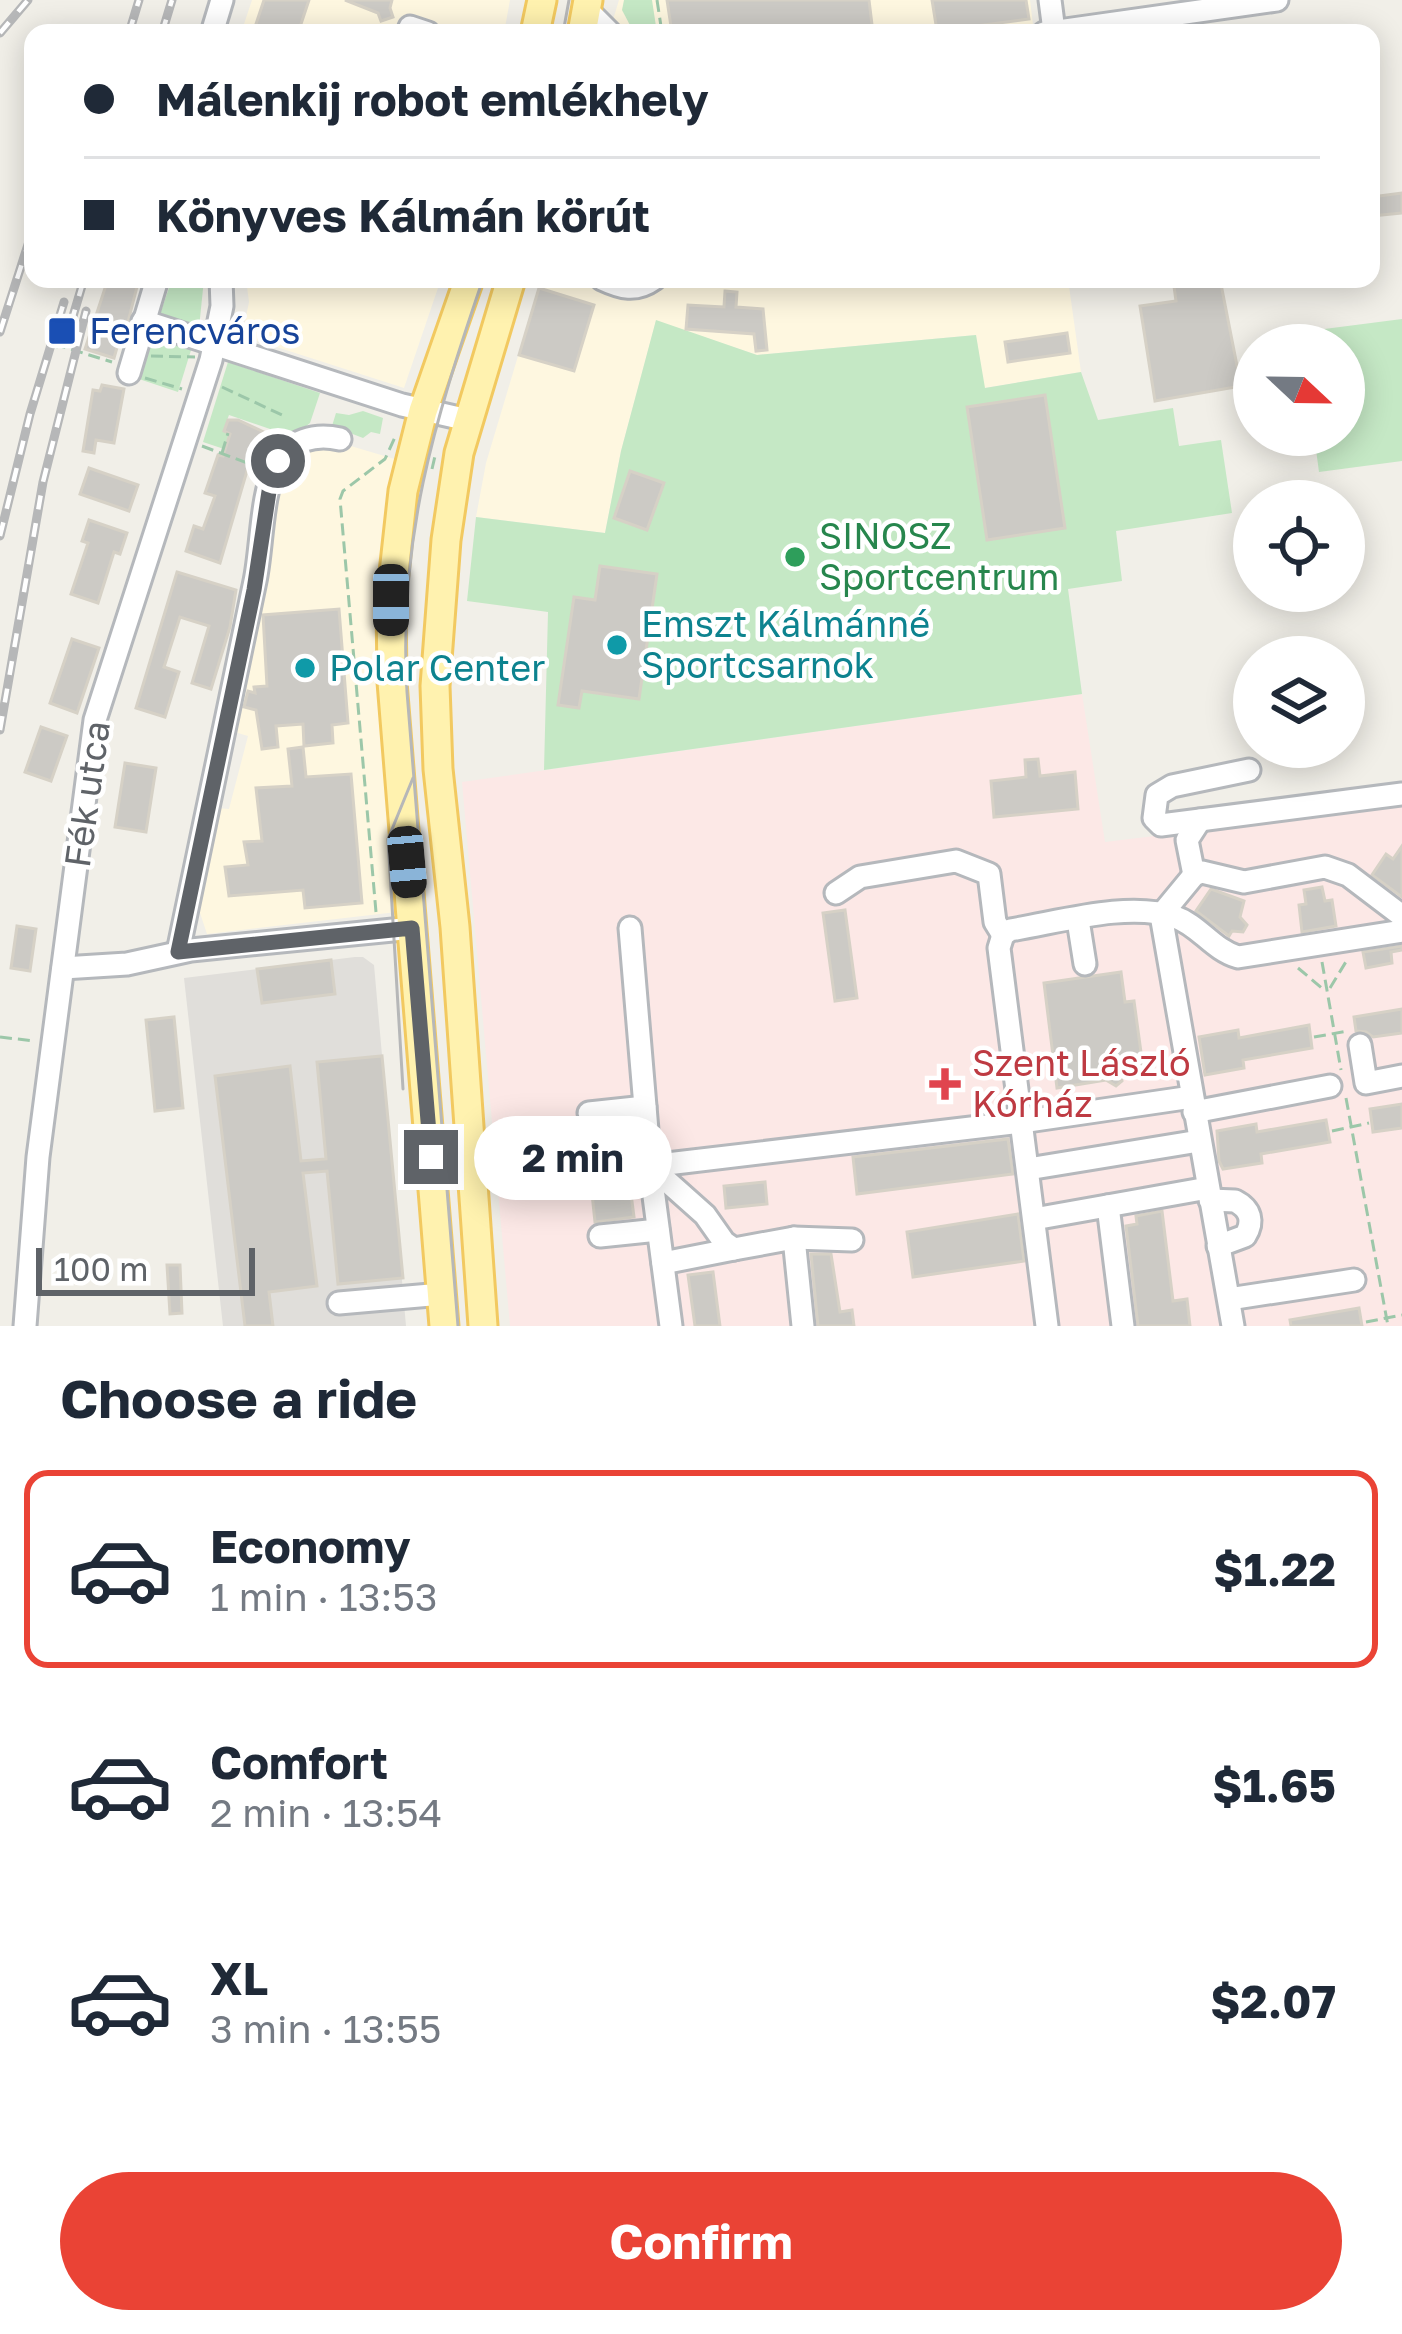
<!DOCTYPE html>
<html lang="en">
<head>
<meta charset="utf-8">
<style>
	:root { --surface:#fff; --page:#f2f2f3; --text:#1f2937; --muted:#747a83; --line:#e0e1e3; --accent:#ea4335 }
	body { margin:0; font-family:"Golos Text",sans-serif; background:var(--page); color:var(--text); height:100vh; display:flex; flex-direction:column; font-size:45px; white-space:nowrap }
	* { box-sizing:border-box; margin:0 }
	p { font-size:39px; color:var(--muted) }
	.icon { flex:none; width:66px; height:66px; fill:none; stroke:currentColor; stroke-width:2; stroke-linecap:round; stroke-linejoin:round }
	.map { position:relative; height:1326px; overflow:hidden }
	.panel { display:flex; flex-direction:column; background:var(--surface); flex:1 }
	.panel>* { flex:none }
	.top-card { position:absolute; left:24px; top:24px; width:1356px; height:264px; border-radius:24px; box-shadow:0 6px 30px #0003; display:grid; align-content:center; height:264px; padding:0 60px; background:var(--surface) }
	.needle { width:78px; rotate:112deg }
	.controls { position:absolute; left:1233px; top:324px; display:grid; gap:24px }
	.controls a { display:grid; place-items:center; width:132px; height:132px; border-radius:50%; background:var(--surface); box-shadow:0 6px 30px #0003; font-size:60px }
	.scale { position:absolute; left:36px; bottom:30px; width:219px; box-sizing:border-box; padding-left:12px; border:6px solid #5f6368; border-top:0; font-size:33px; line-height:42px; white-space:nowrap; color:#5f6368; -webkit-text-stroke:9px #fff; paint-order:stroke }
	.end { position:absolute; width:54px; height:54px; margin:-27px; border:15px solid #5f6368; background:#fff; box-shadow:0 0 0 6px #fff }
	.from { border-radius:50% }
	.bubble { position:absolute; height:84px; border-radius:42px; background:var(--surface); box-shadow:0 6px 30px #0003; font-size:39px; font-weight:700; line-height:84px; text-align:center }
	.car { position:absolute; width:36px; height:72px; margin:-36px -18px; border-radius:15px; box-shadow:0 0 9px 3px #0007; background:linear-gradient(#222 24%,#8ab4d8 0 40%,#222 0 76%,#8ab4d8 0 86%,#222 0) }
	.top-card b { display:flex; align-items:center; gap:42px; height:114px; font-size:45px }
	.top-card b+b { border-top:3px solid var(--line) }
	.top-card i { width:30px; height:30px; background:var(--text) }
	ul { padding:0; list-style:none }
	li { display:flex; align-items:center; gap:36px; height:198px; margin:0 24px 18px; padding:0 36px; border:6px solid transparent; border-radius:24px }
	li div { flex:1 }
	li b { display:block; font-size:45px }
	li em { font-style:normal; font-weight:700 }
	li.on { border-color:var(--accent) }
	li>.icon { width:108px; height:108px; stroke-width:1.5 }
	h2 { padding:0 60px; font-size:54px; line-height:144px }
	.cta { display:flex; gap:24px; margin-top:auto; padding:24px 60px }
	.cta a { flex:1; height:138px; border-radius:72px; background:var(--accent); color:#fff; font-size:48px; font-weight:700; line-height:138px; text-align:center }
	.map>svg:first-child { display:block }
	.commercial { fill:#fef7e0 }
	.industrial { fill:#e0deda }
	.medical { fill:#fce8e6 }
	.green { fill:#c5e8c5 }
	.building { fill:#cccac5; stroke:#d6d1c6; stroke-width:3 }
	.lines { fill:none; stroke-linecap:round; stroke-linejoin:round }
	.minor-casing { stroke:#b5b8bc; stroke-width:27 }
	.major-casing { stroke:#f2c960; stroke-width:33 }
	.path { stroke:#9cc7a9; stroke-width:3; stroke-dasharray:12 6; stroke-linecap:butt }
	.minor { stroke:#fff; stroke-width:21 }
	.major { stroke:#fff2af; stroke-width:27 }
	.tram { stroke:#b6b7b8; stroke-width:3 }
	.rail-casing { stroke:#b6b7b8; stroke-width:9 }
	.rail { stroke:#fff; stroke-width:4.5; stroke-dasharray:14; stroke-linecap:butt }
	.route { stroke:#5f6368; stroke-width:15 }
	.transit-dot { fill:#1a4fb4; stroke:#fff; stroke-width:4.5 }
	.leisure-dot { fill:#2e9e5b; stroke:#fff; stroke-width:4.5 }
	.culture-dot { fill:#0f9aa8; stroke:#fff; stroke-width:4.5 }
	.health-dot { fill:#e0444e; stroke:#fff; stroke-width:4.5 }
	.labels { text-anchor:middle; stroke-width:9; stroke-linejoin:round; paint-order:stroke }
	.transit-label { font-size:36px; fill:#164399; stroke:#fff; text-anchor:start }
	.leisure-label { font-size:36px; fill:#27864d; stroke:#fff; text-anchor:start }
	.culture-label { font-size:36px; fill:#0d838f; stroke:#fff; text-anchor:start }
	.street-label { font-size:36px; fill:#5f6368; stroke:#fff }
	.health-label { font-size:36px; fill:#be3a42; stroke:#fff; text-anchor:start }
</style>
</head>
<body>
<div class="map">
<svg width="1402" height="1326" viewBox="0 0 1402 1326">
	<rect width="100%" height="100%" fill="#f1efe8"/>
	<!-- commercial -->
	<g class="commercial">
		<polygon points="252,0 510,0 504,33 241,33"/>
		<polygon points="619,0 1030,0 1034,33 609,33"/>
		<polygon points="246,279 441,279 404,388 242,336 249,302"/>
		<polygon points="541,279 1068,279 1081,372 984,388 976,335 757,355 656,321 621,451 605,533 476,517 486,463"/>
		<polygon points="344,444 398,460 397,912 207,934 199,910 217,808 229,809 248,736 231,731 274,505 295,458 315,446"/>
	</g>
	<!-- industrial -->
	<polygon class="industrial" points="355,957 363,957 374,965 406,1326 223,1326 184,978"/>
	<!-- medical -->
	<polygon class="medical" points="1082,694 1105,842 1402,806 1402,1326 510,1326 462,782"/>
	<!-- green -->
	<g class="green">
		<polygon points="624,0 652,0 657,33 632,29 622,10"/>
		<polygon points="172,279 204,279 199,328 160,314"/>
		<polygon points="1402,319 1402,461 1319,472 1314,435 1344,435 1344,345 1303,345 1301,332"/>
		<polygon points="656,320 757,355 976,335 985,388 1081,372 1098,420 1173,408 1179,446 1221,440 1232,513 1116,531 1122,581 1068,589 1082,694 544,770 548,612 467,601 476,517 605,533 621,451"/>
		<polygon points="154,334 192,347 178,392 139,379"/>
		<polygon points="228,362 320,393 310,423 292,438 280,457 263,451 270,429 229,415 223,431 229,434 224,449 203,442"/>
		<polygon points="363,411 383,418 380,434 371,432 363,438 332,426 336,413 349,415"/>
	</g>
	<!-- building -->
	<g class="building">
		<polygon points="264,0 309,0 298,33 253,33"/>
		<polygon points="345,0 392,0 390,8 393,17 381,21 378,13"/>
		<polygon points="667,0 869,0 873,33 672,33"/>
		<polygon points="932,0 1026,0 1029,19 937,31"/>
		<polygon points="1402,193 1402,213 1371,216 1371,197"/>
		<polygon points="108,279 139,279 122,345 118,344 114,358 85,349"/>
		<polygon points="1173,279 1220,279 1241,386 1155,401 1140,306 1176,301"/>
		<polygon points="539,288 594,305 574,371 519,355"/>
		<polygon points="725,291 737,292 736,307 763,309 767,350 756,351 754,334 686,329 688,305 724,307"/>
		<polygon points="1067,333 1070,353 1008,362 1005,342"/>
		<polygon points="102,385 124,389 114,443 96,440 94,453 83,451 93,390 100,391"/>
		<polygon points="1045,395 1065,528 987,540 967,407"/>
		<polygon points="228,420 238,420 268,434 260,459 249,464 220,563 186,551 194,526 203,529 215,496 205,493 218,455 223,456 230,434 224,431"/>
		<polygon points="89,468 138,485 129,511 80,494"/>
		<polygon points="630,471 664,483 647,530 614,518"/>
		<polygon points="89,520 127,533 120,554 114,552 98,603 71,594 88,543 82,541"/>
		<polygon points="600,566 657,574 639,699 582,691 579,708 558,705 574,597 595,600"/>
		<polygon points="177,572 236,590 230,627 211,689 192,683 209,626 180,617 164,667 179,672 165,717 136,708"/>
		<polygon points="339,609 348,723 332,725 333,743 304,746 303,724 276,726 278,747 262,749 256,710 244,707 248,691 255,693 254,687 267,686 263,615"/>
		<polygon points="72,639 99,648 77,713 50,703"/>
		<polygon points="41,727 67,736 51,781 25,772"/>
		<polygon points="303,747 306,777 351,774 362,903 305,908 303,890 229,896 225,867 248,865 244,842 262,841 256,788 292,786 288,749"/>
		<polygon points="1038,759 1040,776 1075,772 1078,809 994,817 991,781 1026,777 1025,760"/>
		<polygon points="125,763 156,768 146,832 115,827"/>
		<polygon points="1402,846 1402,897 1372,875 1386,854 1393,859"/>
		<polygon points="1322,887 1325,901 1332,900 1336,926 1302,932 1299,905 1306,904 1304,890"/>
		<polygon points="1211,889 1244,901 1240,917 1247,925 1243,932 1232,931 1229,936 1196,911"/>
		<polygon points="845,910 857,998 835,1001 823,913"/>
		<polygon points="17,926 36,929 30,971 11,968"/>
		<polygon points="1402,946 1402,950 1391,952 1392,963 1366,968 1363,952"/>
		<polygon points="331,960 335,994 262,1003 257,969"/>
		<polygon points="1121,972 1125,1002 1134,1001 1143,1067 1120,1071 1122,1081 1116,1086 1106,1080 1057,1088 1044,983"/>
		<polygon points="1402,1009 1402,1033 1373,1037 1366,1032 1356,1031 1354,1017"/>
		<polygon points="174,1017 183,1108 155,1111 146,1020"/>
		<polygon points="1309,1025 1312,1048 1243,1060 1244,1068 1205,1075 1199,1037 1238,1030 1239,1038"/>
		<polygon points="382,1056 403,1278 338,1284 327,1171 303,1173 317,1286 269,1292 273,1326 245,1326 215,1076 290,1066 301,1161 326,1159 317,1062"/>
		<polygon points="1402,1104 1402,1128 1373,1132 1370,1109"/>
		<polygon points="1326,1120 1330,1142 1261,1154 1262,1163 1223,1169 1219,1161 1217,1131 1256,1124 1257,1132"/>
		<polygon points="623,1124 627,1160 634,1159 636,1177 629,1178 634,1217 595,1222 585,1127"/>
		<polygon points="1008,1139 1013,1174 857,1194 853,1157"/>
		<polygon points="765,1182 767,1204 726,1208 724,1186"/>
		<polygon points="1162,1211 1173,1301 1187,1299 1190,1326 1138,1326 1126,1226 1137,1224 1136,1216"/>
		<polygon points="1018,1214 1024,1261 913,1277 907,1232"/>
		<polygon points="811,1254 831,1254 840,1312 852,1310 854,1326 818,1326"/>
		<polygon points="167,1265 180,1265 182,1313 170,1314"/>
		<polygon points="713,1272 720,1326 695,1326 688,1275"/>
		<polygon points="1359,1308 1362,1326 1291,1326 1290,1320"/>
	</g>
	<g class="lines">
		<!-- minor casing -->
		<g class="minor-casing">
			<g id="minor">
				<polyline points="1050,0 1054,31"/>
				<polyline points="587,10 610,33"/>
				<polyline points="212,33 222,0"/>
				<polyline points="408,33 410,27 428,33"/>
				<polyline points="1044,33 1277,0"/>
				<path d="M602,279C621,288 636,292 654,279"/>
				<polyline points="143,321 402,405 468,420"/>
				<polyline points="129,373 157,279"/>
				<polyline points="1249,770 1172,786 1157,795 1154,818 1161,825 1402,794"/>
				<polyline points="1194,875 1187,840 1200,820"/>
				<polyline points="836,893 860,877 956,861 989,874 995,922 1003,935"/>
				<polyline points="1078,920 1085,964"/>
				<polyline points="630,928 650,1166 671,1326"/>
				<path d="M178,952C203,828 230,705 255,581C262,548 261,492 277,464C290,440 315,433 340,439"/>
				<polyline points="63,968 127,964 191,950 413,928"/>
				<polyline points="1360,1045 1366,1083 1402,1076"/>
				<polyline points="1194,1112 1330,1086"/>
				<polyline points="589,1113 645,1107"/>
				<polyline points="650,1166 1021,1122 1192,1097"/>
				<polyline points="650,1166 705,1215 724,1242 734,1249 794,1238 852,1240"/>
				<polyline points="1028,1169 1199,1141"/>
				<path d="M1210,1200L1235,1201C1251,1209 1254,1222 1245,1236L1218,1246"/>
				<polyline points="1108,1206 1123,1326"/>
				<polyline points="1034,1219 1208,1188"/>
				<polyline points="600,1236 658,1230"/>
				<polyline points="794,1238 803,1326"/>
				<polyline points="663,1263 734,1249"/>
				<polyline points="1229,1299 1354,1280"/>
				<polyline points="339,1303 442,1294"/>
				<polyline points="25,1326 38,1157 95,720 211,360 222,306 221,279"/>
				<path d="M1047,1326L999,948L1003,935L1010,930C1060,922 1128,901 1175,917C1199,925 1213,950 1238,957L1402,931"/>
				<polyline points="1233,1326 1161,915 1194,875 1202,872 1244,882 1325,867 1348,875 1402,916"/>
			</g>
		</g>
		<!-- major casing -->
		<g class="major-casing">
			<g id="major">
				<polyline points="535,33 542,0"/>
				<polyline points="582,33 588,0"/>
				<polyline points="444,1326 392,682 391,600 403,491 423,411 469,279"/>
				<polyline points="483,1326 455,927 438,769 435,686 446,540 459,453 511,279"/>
			</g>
		</g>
		<!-- path -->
		<g class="path">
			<polyline points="657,0 662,33"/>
			<polyline points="56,348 57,345 112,362"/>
			<polyline points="151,356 195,357"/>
			<polyline points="145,378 182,389"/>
			<polyline points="222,387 282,415"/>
			<polyline points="202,446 255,466"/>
			<polyline points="222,453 228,433"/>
			<polyline points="432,469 435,456"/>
			<polyline points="376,912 340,499 343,491 385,459 396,435"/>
			<polyline points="1322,962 1341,1070"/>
			<polyline points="1298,968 1323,989"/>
			<polyline points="1330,988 1347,960"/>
			<polyline points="0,1037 34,1041"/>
			<polyline points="1314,1037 1348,1031"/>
			<polyline points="1346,1098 1388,1326"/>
			<polyline points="1332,1131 1369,1123"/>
			<polyline points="1366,1322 1402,1315"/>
		</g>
		<!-- minor -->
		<use href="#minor" class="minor"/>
		<!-- major -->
		<use href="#major" class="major"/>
		<!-- tram -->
		<g class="tram">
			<polyline points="563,33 569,0"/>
			<polyline points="403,1089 388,839 413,778"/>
			<path d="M458,1326L407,692C398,538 434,423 483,279"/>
		</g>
		<!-- rail casing -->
		<g class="rail-casing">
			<g id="rail">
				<polyline points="0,33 28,0"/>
				<polyline points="129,33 139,0"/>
				<polyline points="162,33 172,0"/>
				<polyline points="71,323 84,279"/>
				<polyline points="0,332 33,229"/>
				<polyline points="0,536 30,414 64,302"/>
				<polyline points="0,730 43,482 86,311"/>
			</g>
		</g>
		<!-- rail -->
		<use href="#rail" class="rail"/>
	</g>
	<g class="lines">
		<!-- route -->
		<polyline class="route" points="278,461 270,485 254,590 178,952 412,928 431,1157"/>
	</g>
	<!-- markers -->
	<rect class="transit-dot" x="47" y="316" width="30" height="30" rx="6"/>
	<circle class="leisure-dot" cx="795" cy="557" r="12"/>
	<g class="culture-dot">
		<circle cx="617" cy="645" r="12"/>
		<circle cx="305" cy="668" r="12"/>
	</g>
	<path class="health-dot" d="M939 1066h12v12h12v12h-12v12h-12v-12h-12v-12h12z"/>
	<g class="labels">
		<!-- transit labels -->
		<g class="transit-label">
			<text x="89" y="344">Ferencváros</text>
		</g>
		<!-- leisure labels -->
		<g class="leisure-label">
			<text x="819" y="549">SINOSZ<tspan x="819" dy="41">Sportcentrum</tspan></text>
		</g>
		<!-- culture labels -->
		<g class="culture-label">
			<text x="641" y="637">Emszt Kálmánné<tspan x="641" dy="41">Sportcsarnok</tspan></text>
			<text x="329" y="681">Polar Center</text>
		</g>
		<!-- street labels -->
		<g class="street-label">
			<text transform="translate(87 794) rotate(-82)" y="13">Fék utca</text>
		</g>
		<!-- health labels -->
		<g class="health-label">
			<text x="972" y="1076">Szent László<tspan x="972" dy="41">Kórház</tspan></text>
		</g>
	</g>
</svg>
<div class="controls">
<a><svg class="needle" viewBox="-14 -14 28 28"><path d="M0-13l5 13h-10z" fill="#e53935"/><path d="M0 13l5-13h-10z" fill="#747a83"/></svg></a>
<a><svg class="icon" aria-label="locate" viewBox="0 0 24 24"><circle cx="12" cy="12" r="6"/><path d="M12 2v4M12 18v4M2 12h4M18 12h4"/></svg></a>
<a><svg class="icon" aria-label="layers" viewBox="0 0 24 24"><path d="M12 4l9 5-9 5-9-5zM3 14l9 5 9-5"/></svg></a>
</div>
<div class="scale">100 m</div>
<i class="end from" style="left:278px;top:461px"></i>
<i class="end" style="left:431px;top:1157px"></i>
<div class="bubble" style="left:474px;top:1116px;width:198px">2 min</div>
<i class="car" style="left:391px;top:600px;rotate:180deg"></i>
<i class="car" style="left:407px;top:862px;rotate:175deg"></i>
<div class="top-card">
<b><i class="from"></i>Málenkij robot emlékhely</b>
<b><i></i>Könyves Kálmán körút</b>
</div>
</div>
<section class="panel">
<h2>Choose a ride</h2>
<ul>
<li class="on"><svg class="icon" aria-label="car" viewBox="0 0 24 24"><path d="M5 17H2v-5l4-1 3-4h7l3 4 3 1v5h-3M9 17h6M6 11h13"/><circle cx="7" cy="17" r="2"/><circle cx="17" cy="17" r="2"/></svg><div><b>Economy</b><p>1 min · 13:53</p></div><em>$1.22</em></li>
<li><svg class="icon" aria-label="car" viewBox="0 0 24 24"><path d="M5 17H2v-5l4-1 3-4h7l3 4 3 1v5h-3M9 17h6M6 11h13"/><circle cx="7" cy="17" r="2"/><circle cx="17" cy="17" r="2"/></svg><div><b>Comfort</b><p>2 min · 13:54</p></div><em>$1.65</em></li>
<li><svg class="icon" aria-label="car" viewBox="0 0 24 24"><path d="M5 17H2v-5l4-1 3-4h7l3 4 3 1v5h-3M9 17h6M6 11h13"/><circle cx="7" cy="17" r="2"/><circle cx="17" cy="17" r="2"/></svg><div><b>XL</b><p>3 min · 13:55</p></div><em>$2.07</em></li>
</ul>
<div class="cta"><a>Confirm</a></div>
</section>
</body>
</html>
